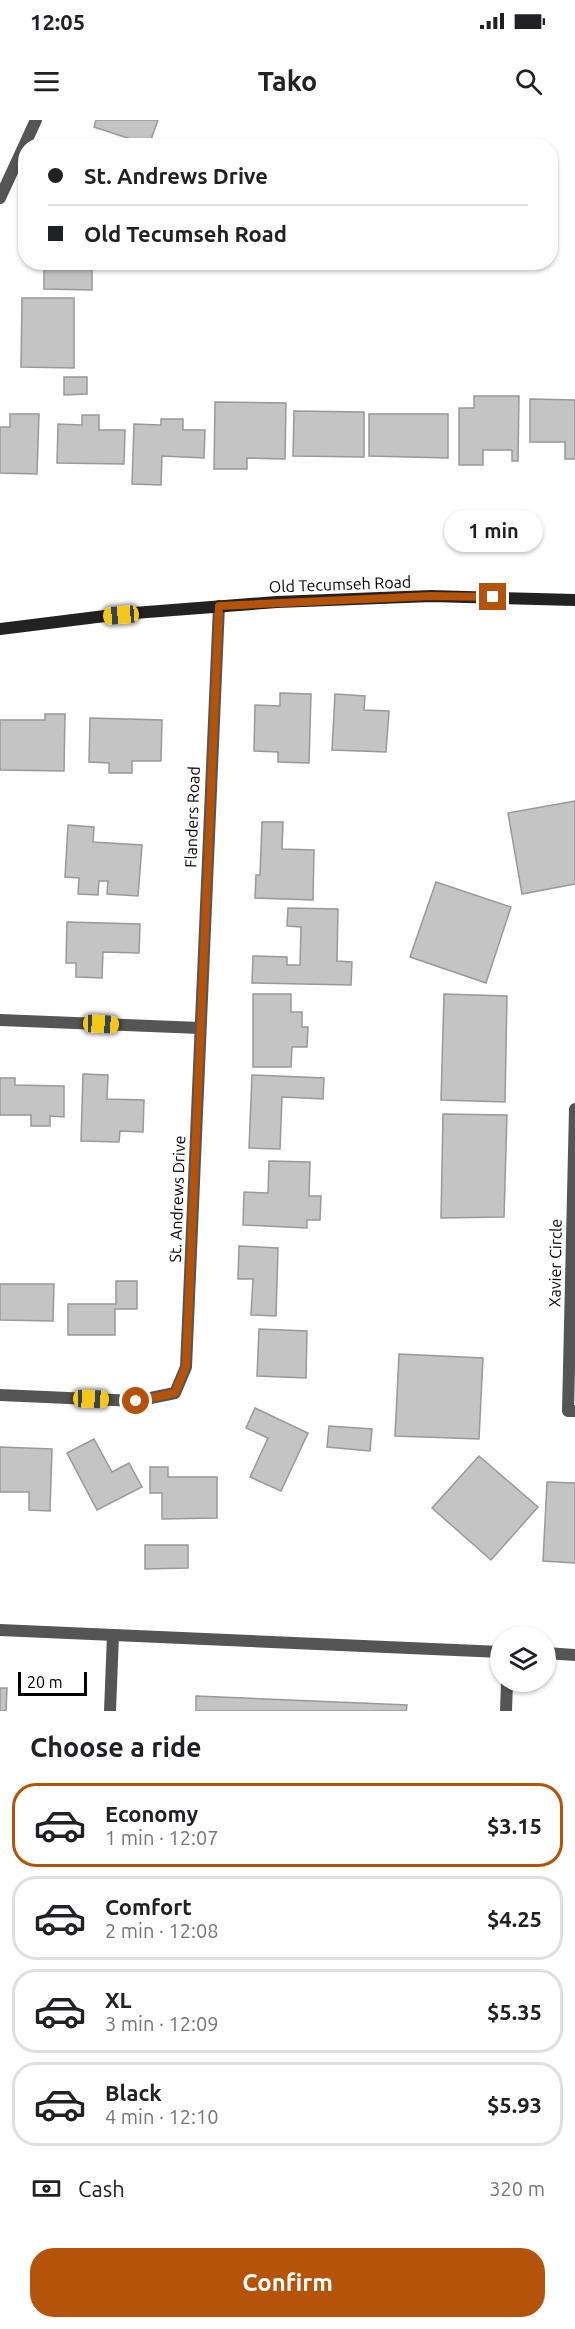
<!DOCTYPE html>
<html lang="en">
<head>
<meta charset="utf-8">
<style>
	:root { --surface:#fff; --page:#f2f2f2; --text:#202124; --muted:#757577; --line:#e0e0e0; --accent:#b45309 }
	body { margin:0; font-family:Ubuntu,sans-serif; background:var(--page); color:var(--text); height:100vh; display:flex; flex-direction:column; font-size:22px; white-space:nowrap }
	* { box-sizing:border-box; margin:0 }
	p { font-size:20px; color:var(--muted) }
	.icon { flex:none; width:33px; height:33px; fill:none; stroke:currentColor; stroke-width:2; stroke-linecap:round; stroke-linejoin:round }
	.map { position:relative; height:1591px; overflow:hidden }
	.details { display:flex; flex-direction:column; background:var(--surface); flex:1 }
	.details>* { flex:none }
	.guide { position:absolute; left:18px; top:18px; width:540px; height:132px; border-radius:24px; box-shadow:0 2px 4px #0004; display:grid; align-content:center; height:132px; padding:0 30px; background:var(--surface) }
	.tools { position:absolute; left:490px; top:1506px; display:grid; gap:12px }
	.tools a { display:grid; place-items:center; width:66px; height:66px; border-radius:50%; background:var(--surface); box-shadow:0 2px 4px #0004; font-size:30px }
	.scale { position:absolute; left:18px; bottom:15px; width:69px; box-sizing:border-box; padding-left:6px; border:3px solid #000; border-top:0; font-size:16px; line-height:21px; white-space:nowrap; color:#000; -webkit-text-stroke:4px #fff; paint-order:stroke }
	.end { position:absolute; width:27px; height:27px; margin:-14px; border:8px solid #b45309; background:#fff; box-shadow:0 0 0 3px #fff }
	.from { border-radius:50% }
	.bubble { position:absolute; height:42px; border-radius:21px; background:var(--surface); box-shadow:0 2px 4px #0004; font-size:20px; font-weight:700; line-height:42px; text-align:center }
	.car { position:absolute; width:18px; height:36px; margin:-18px -9px; border-radius:8px; box-shadow:0 0 4px 2px #0007; background:linear-gradient(#f5c518 24%,#345 0 40%,#f5c518 0 76%,#345 0 86%,#f5c518 0) }
	.guide b { display:flex; align-items:center; gap:21px; height:57px; font-size:22px }
	.guide b+b { border-top:2px solid var(--line) }
	.guide i { width:15px; height:15px; background:var(--text) }
	ul { padding:0; list-style:none }
	li { display:flex; align-items:center; gap:18px; height:84px; margin:0 12px 9px; padding:0 18px; border:3px solid var(--line); border-radius:24px }
	li div { flex:1 }
	li b { display:block; font-size:22px }
	li em { font-style:normal; font-weight:700 }
	li.on { border-color:var(--accent) }
	li>.icon { width:54px; height:54px; stroke-width:1.5 }
	h2 { padding:0 30px; font-size:27px; line-height:72px }
	.pay { display:flex; align-items:center; gap:15px; height:66px; padding:0 30px; font-size:22px }
	.pay p { margin-inline-start:auto }
	.cta { display:flex; gap:12px; margin-top:auto; padding:12px 30px }
	.cta a { flex:1; height:69px; border-radius:24px; background:var(--accent); color:#fff; font-size:24px; font-weight:700; line-height:69px; text-align:center }
	.status { display:flex; justify-content:space-between; align-items:center; height:42px; padding:0 30px; background:var(--surface); direction:ltr }
	.status svg { height:16px; fill:currentColor }
	header { display:flex; justify-content:space-between; align-items:center; height:78px; padding:0 30px; background:var(--surface); font-size:27px; font-weight:700 }
	.map>svg:first-child { display:block }
	.building { fill:#c4c4c4; stroke:#999; stroke-width:1.5 }
	.lines { fill:none; stroke-linecap:round; stroke-linejoin:round }
	.lane { stroke:#555; stroke-width:12 }
	.street { stroke:#555; stroke-width:12 }
	.secondary { stroke:#222; stroke-width:12 }
	.route { stroke:#b45309; stroke-width:8 }
	.labels { text-anchor:middle; stroke-width:4.5; stroke-linejoin:round; paint-order:stroke }
	.street-label { font-size:16px; fill:#000; stroke:#fff }
</style>
</head>
<body>
<div class="status"><b>12:05</b><svg viewBox="0 0 49 12"><path d="M0 12V9h3v3zM5 12V6h3v6zM10 12V3h3v9zM15 12V0h3v12zM26 1h20v11H26zM47 4h2v5h-2z"/></svg></div>
<header><svg class="icon" aria-label="menu" viewBox="0 0 24 24"><path d="M4 6h16M4 12h16M4 18h16"/></svg>Tako<svg class="icon" aria-label="search" viewBox="0 0 24 24"><circle cx="10" cy="10" r="6"/><path d="M15 15l6 6"/></svg></header>
<div class="map">
<svg width="575" height="1591" viewBox="0 0 575 1591">
	<rect width="100%" height="100%" fill="#fff"/>
	<!-- building -->
	<g class="building">
		<polygon points="96,0 158,0 149,25 94,7"/>
		<polygon points="44,142 92,142 92,170 44,169"/>
		<polygon points="22,178 74,178 74,248 21,247"/>
		<polygon points="64,257 87,257 87,274 64,275"/>
		<polygon points="474,276 519,276 518,341 512,341 512,330 483,330 483,345 459,345 459,288 474,288"/>
		<polygon points="530,279 575,280 575,339 565,339 565,322 530,322"/>
		<polygon points="215,282 286,283 285,339 247,338 247,349 214,349"/>
		<polygon points="294,291 364,292 364,337 293,336"/>
		<polygon points="10,294 39,294 37,354 0,353 0,307 10,307"/>
		<polygon points="369,294 448,294 448,338 369,336"/>
		<polygon points="82,295 99,295 99,310 125,310 124,344 57,343 58,304 82,305"/>
		<polygon points="161,299 183,299 183,310 205,310 204,338 162,336 161,365 132,364 134,304 161,305"/>
		<polygon points="280,573 311,574 309,643 278,642 278,632 254,631 255,585 280,586"/>
		<polygon points="335,574 365,576 364,590 389,591 386,632 332,630"/>
		<polygon points="45,594 65,594 64,651 0,650 0,600 45,600"/>
		<polygon points="90,598 162,600 161,641 132,641 132,653 109,653 109,643 89,642"/>
		<polygon points="575,681 575,764 522,774 508,693"/>
		<polygon points="262,702 283,702 282,729 314,730 313,780 255,778 256,755 260,755"/>
		<polygon points="68,705 94,707 93,722 142,725 138,776 107,774 108,761 99,761 98,775 78,774 79,758 65,757"/>
		<polygon points="436,762 511,787 486,863 410,837"/>
		<polygon points="288,788 338,789 337,841 352,842 351,865 252,863 253,836 287,837 287,845 300,845 301,807 287,806"/>
		<polygon points="67,802 140,804 139,833 103,832 102,858 76,857 76,843 66,843"/>
		<polygon points="253,874 291,874 291,892 302,892 302,907 308,907 307,927 292,927 291,947 253,947"/>
		<polygon points="444,874 507,876 505,982 441,980"/>
		<polygon points="83,954 108,955 107,979 144,980 143,1012 120,1011 119,1022 81,1021"/>
		<polygon points="252,955 324,958 323,979 282,977 280,1029 249,1028"/>
		<polygon points="0,958 15,958 15,965 64,966 64,997 50,996 50,1006 31,1006 31,995 0,995"/>
		<polygon points="443,994 507,995 504,1097 441,1098"/>
		<polygon points="269,1041 310,1042 309,1076 321,1076 320,1100 307,1100 307,1108 243,1105 244,1072 268,1073"/>
		<polygon points="239,1126 278,1128 276,1196 251,1195 253,1159 238,1159"/>
		<polygon points="116,1161 137,1161 137,1189 115,1189 115,1215 68,1215 68,1184 116,1184"/>
		<polygon points="0,1164 54,1164 53,1201 0,1200"/>
		<polygon points="259,1209 307,1211 306,1258 257,1256"/>
		<polygon points="399,1234 483,1238 479,1319 395,1316"/>
		<polygon points="255,1288 308,1313 281,1371 250,1357 268,1318 246,1308"/>
		<polygon points="329,1306 372,1309 370,1331 327,1327"/>
		<polygon points="94,1319 112,1352 129,1343 142,1367 97,1390 67,1333"/>
		<polygon points="0,1327 52,1329 50,1391 29,1390 29,1372 0,1372"/>
		<polygon points="479,1336 538,1387 491,1440 432,1388"/>
		<polygon points="150,1347 168,1347 168,1357 217,1357 217,1398 162,1399 162,1373 150,1373"/>
		<polygon points="547,1362 575,1363 575,1443 543,1441"/>
		<polygon points="145,1425 188,1425 188,1448 145,1449"/>
		<polygon points="0,1568 7,1568 6,1591 0,1591"/>
		<polygon points="196,1576 407,1585 406,1591 196,1591"/>
	</g>
	<g class="lines">
		<!-- lane -->
		<g class="lane">
			<polyline points="0,1510 501,1532"/>
			<polyline points="546,1533 575,1535"/>
			<polyline points="110,1591 113,1515"/>
			<polyline points="506,1591 507,1562"/>
		</g>
		<!-- street -->
		<g class="street">
			<polyline points="0,78 36,0"/>
			<polyline points="0,900 200,908"/>
			<polyline points="575,989 568,1291 575,1291"/>
			<polyline points="0,1275 136,1281 175,1273 186,1247 219,486"/>
		</g>
		<!-- secondary -->
		<polyline class="secondary" points="0,509 121,494 277,482 431,476 575,480"/>
	</g>
	<g class="lines">
		<!-- route -->
		<polyline class="route" points="136,1281 175,1273 186,1246 219,486 431,476 493,477"/>
	</g>
	<g class="labels">
		<!-- street labels -->
		<g class="street-label">
			<text transform="translate(340 464) rotate(-2)" y="6">Old Tecumseh Road</text>
			<text transform="translate(192 697) rotate(-88)" y="6">Flanders Road</text>
			<text transform="translate(177 1079) rotate(-88)" y="6">St. Andrews Drive</text>
			<text transform="translate(555 1143) rotate(-89)" y="6">Xavier Circle</text>
		</g>
	</g>
</svg>
<div class="tools">
<a><svg class="icon" aria-label="layers" viewBox="0 0 24 24"><path d="M12 4l9 5-9 5-9-5zM3 14l9 5 9-5"/></svg></a>
</div>
<div class="scale">20 m</div>
<i class="end from" style="left:136px;top:1281px"></i>
<i class="end" style="left:493px;top:477px"></i>
<div class="bubble" style="left:444px;top:390px;width:99px">1 min</div>
<i class="car" style="left:121px;top:495px;rotate:265deg"></i>
<i class="car" style="left:101px;top:904px;rotate:93deg"></i>
<i class="car" style="left:91px;top:1279px;rotate:92deg"></i>
<div class="guide">
<b><i class="from"></i>St. Andrews Drive</b>
<b><i></i>Old Tecumseh Road</b>
</div>
</div>
<section class="details">
<h2>Choose a ride</h2>
<ul>
<li class="on"><svg class="icon" aria-label="car" viewBox="0 0 24 24"><path d="M5 17H2v-5l4-1 3-4h7l3 4 3 1v5h-3M9 17h6M6 11h13"/><circle cx="7" cy="17" r="2"/><circle cx="17" cy="17" r="2"/></svg><div><b>Economy</b><p>1 min · 12:07</p></div><em>$3.15</em></li>
<li><svg class="icon" aria-label="car" viewBox="0 0 24 24"><path d="M5 17H2v-5l4-1 3-4h7l3 4 3 1v5h-3M9 17h6M6 11h13"/><circle cx="7" cy="17" r="2"/><circle cx="17" cy="17" r="2"/></svg><div><b>Comfort</b><p>2 min · 12:08</p></div><em>$4.25</em></li>
<li><svg class="icon" aria-label="car" viewBox="0 0 24 24"><path d="M5 17H2v-5l4-1 3-4h7l3 4 3 1v5h-3M9 17h6M6 11h13"/><circle cx="7" cy="17" r="2"/><circle cx="17" cy="17" r="2"/></svg><div><b>XL</b><p>3 min · 12:09</p></div><em>$5.35</em></li>
<li><svg class="icon" aria-label="car" viewBox="0 0 24 24"><path d="M5 17H2v-5l4-1 3-4h7l3 4 3 1v5h-3M9 17h6M6 11h13"/><circle cx="7" cy="17" r="2"/><circle cx="17" cy="17" r="2"/></svg><div><b>Black</b><p>4 min · 12:10</p></div><em>$5.93</em></li>
</ul>
<div class="pay"><svg class="icon" aria-label="cash" viewBox="0 0 24 24"><path d="M3 7h18v10H3z"/><circle cx="12" cy="12" r="2"/></svg>Cash<p>320 m</p></div>
<div class="cta"><a>Confirm</a></div>
</section>
</body>
</html>
